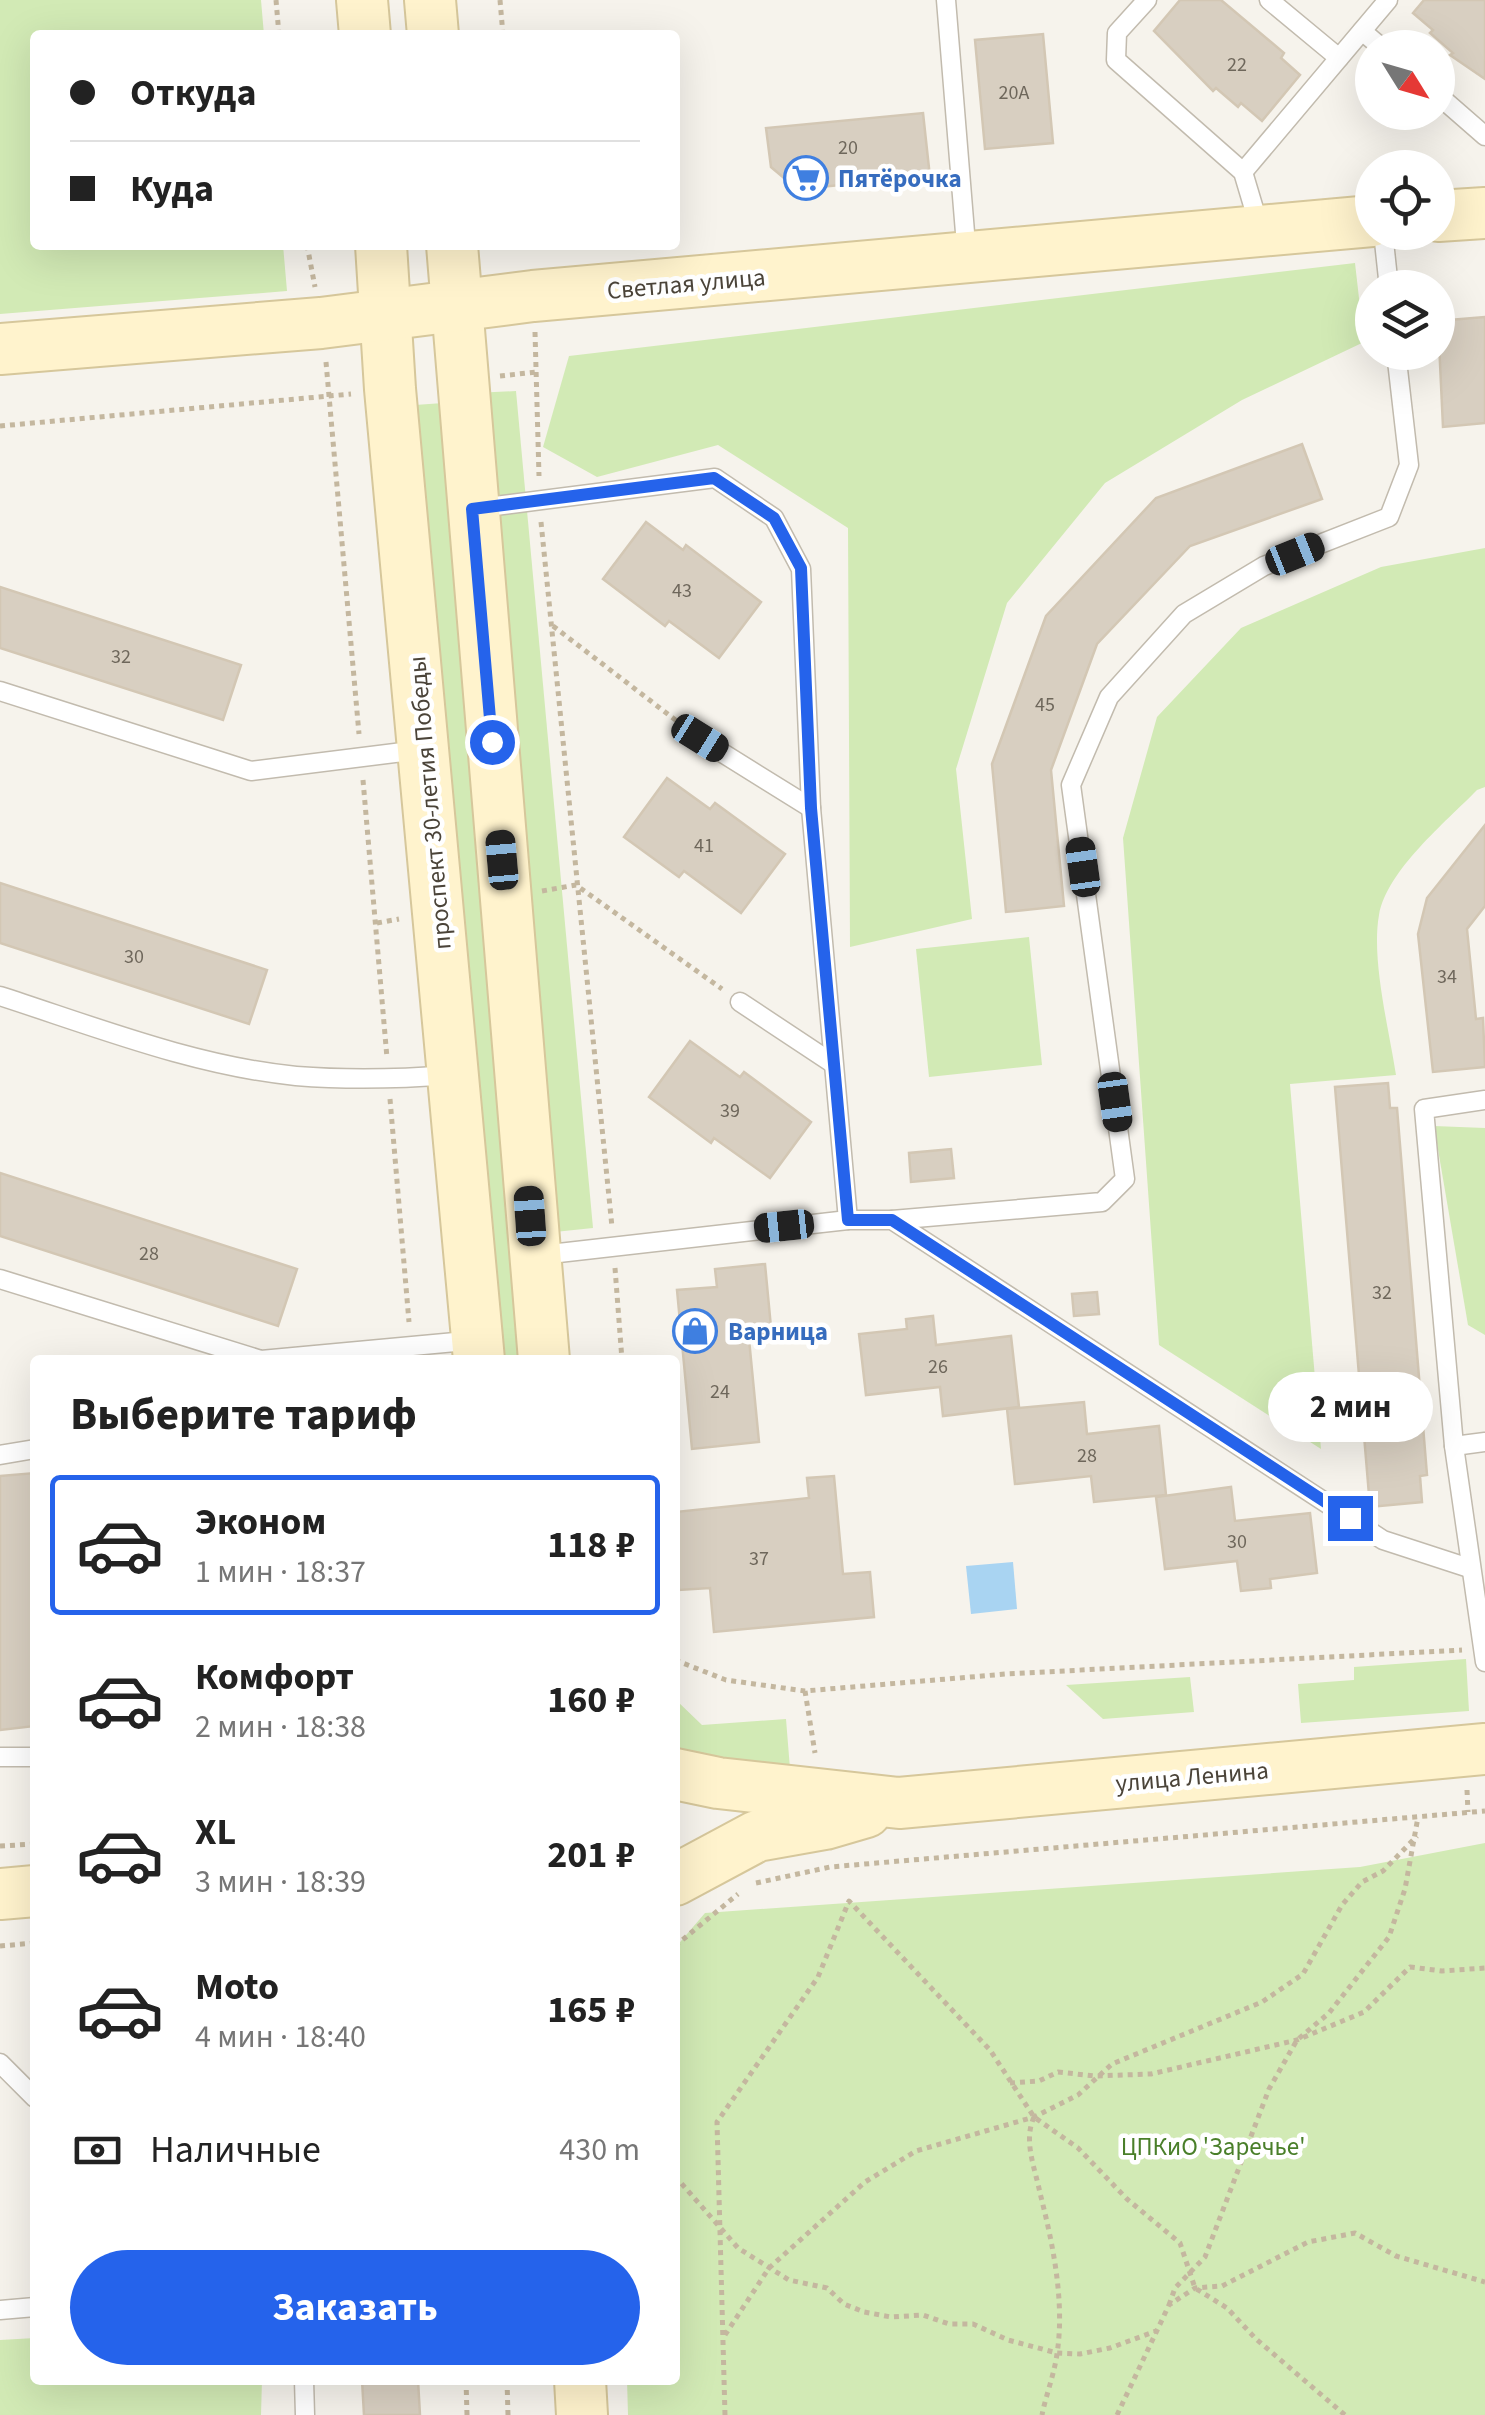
<!DOCTYPE html>
<html lang="ru">
<head>
<meta charset="utf-8">
<style>
	:root { --surface:#fff; --page:#f2f2f2; --text:#222; --muted:#767676; --line:#e0e0e0; --accent:#2563eb }
	body { margin:0; font-family:"Source Sans 3",sans-serif; background:var(--page); color:var(--text); height:100vh; display:flex; flex-direction:column; font-size:38px; white-space:nowrap }
	* { box-sizing:border-box; margin:0 }
	p { font-size:32px; color:var(--muted) }
	.icon { flex:none; width:55px; height:55px; fill:none; stroke:currentColor; stroke-width:2; stroke-linecap:round; stroke-linejoin:round }
	.map { position:relative; flex:1; overflow:hidden }
	.side { position:absolute; left:30px; top:1355px; width:650px; height:1030px; display:flex; flex-direction:column; background:var(--surface); border-radius:10px; box-shadow:0 10px 40px #0002 }
	.side>* { flex:none }
	.banner { position:absolute; left:30px; top:30px; width:650px; height:220px; border-radius:10px; box-shadow:0 10px 40px #0002; display:grid; align-content:center; height:220px; padding:0 40px; background:var(--surface) }
	.needle { width:65px; rotate:127deg }
	.controls { position:absolute; left:1355px; top:30px; display:grid; gap:20px }
	.controls a { display:grid; place-items:center; width:100px; height:100px; border-radius:50%; background:var(--surface); box-shadow:0 10px 40px #0002; font-size:50px }
	.end { position:absolute; width:45px; height:45px; margin:-22px; border:12px solid #2563eb; background:#fff; box-shadow:0 0 0 5px #fff }
	.from { border-radius:50% }
	.bubble { position:absolute; height:70px; border-radius:35px; background:var(--surface); box-shadow:0 10px 40px #0002; font-size:32px; font-weight:700; line-height:70px; text-align:center }
	.car { position:absolute; width:30px; height:60px; margin:-30px -15px; border-radius:12px; box-shadow:0 0 8px 2px #0007; background:linear-gradient(#222 24%,#8ab4d8 0 40%,#222 0 76%,#8ab4d8 0 86%,#222 0) }
	.banner b { display:flex; align-items:center; gap:35px; height:95px; font-size:38px }
	.banner b+b { border-top:2px solid var(--line) }
	.banner i { width:25px; height:25px; background:var(--text) }
	ul { padding:0; list-style:none }
	li { display:flex; align-items:center; gap:30px; height:140px; margin:0 20px 15px; padding:0 20px; border:5px solid transparent; border-radius:10px }
	li div { flex:1 }
	li b { display:block; font-size:38px }
	li em { font-style:normal; font-weight:700 }
	li.on { border-color:var(--accent) }
	li>.icon { width:90px; height:90px; stroke-width:1.5 }
	h2 { padding:0 40px; font-size:45px; line-height:120px }
	.pay { display:flex; align-items:center; gap:25px; height:110px; padding:0 40px; font-size:38px }
	.pay p { margin-inline-start:auto }
	.action { display:flex; gap:20px; margin-top:auto; padding:20px 40px }
	.action a { flex:1; height:115px; border-radius:60px; background:var(--accent); color:#fff; font-size:40px; font-weight:700; line-height:115px; text-align:center }
	.map>svg:first-child { display:block }
	.green { fill:#d2eab5 }
	.water { fill:#a9d4f2 }
	.building { fill:#d8cfc1; stroke:#d3c7b4; stroke-width:2.5 }
	.lines { fill:none; stroke-linecap:round; stroke-linejoin:round }
	.lane-casing { stroke:#c2bbae; stroke-width:21 }
	.secondary-casing { stroke:#d6c79b; stroke-width:54 }
	.path { stroke:#c4b79f; stroke-width:5; stroke-dasharray:5 5; stroke-linecap:butt }
	.lane { stroke:#fff; stroke-width:18 }
	.secondary { stroke:#fff3cd; stroke-width:50 }
	.route { stroke:#2563eb; stroke-width:12 }
	.labels { text-anchor:middle; stroke-width:9; stroke-linejoin:round; paint-order:stroke }
	.number-label { font-size:20px; fill:#6e675b }
	.shop-label { font-size:25px; font-weight:bold; fill:#366cbe; stroke:#fff; text-anchor:start }
	.street-label { font-size:25px; fill:#4b4439; stroke:#fff }
	.park-label { font-size:25px; fill:#4a7f2a; stroke:#fff }
</style>
</head>
<body>
<div class="map">
<svg width="1485" height="2415" viewBox="0 0 1485 2415">
	<rect width="100%" height="100%" fill="#f6f3ec"/>
	<!-- green -->
	<g class="green">
		<polygon points="0,0 261,0 264,35 35,35 35,245 283,245 287,291 0,314"/>
		<polygon points="1355,263 1364,342 1242,400 1105,483 1007,603 956,769 972,919 850,947 848,528 718,445 597,477 543,447 569,356"/>
		<polygon points="516,391 593,1228 545,1233 474,393"/>
		<polygon points="443,403 528,1360 501,1360 415,405"/>
		<path d="M1485,548V787L1477,790C1446,822 1387,870 1379,915C1371,960 1389,1029 1396,1075L1290,1084L1321,1449L1159,1345L1123,838L1157,717L1241,628L1381,567Z"/>
		<polygon points="1029,937 1042,1065 929,1077 916,949"/>
		<polygon points="1434,1126 1485,1128 1485,1335 1468,1325"/>
		<polygon points="1466,1659 1469,1711 1301,1723 1298,1684 1354,1680 1354,1667"/>
		<polygon points="1190,1677 1194,1712 1103,1719 1066,1685"/>
		<polygon points="675,1699 702,1725 786,1719 791,1781 675,1751"/>
		<polygon points="1485,1843 1485,2415 628,2415 627,2380 675,2380 675,1948 705,1913 1360,1867"/>
		<polygon points="35,2338 35,2380 262,2380 261,2415 0,2415 0,2340"/>
	</g>
	<!-- water -->
	<polygon class="water" points="1013,1562 1017,1609 971,1614 966,1566"/>
	<!-- building -->
	<g class="building">
		<polygon points="1180,0 1221,0 1284,53 1281,58 1300,75 1262,121 1241,103 1238,107 1216,88 1213,91 1154,31"/>
		<polygon points="1424,0 1485,0 1485,79 1450,55 1453,53 1430,33 1433,30 1413,13"/>
		<polygon points="1043,34 1053,143 985,149 975,40"/>
		<polygon points="923,113 930,177 797,189 771,167 766,128"/>
		<polygon points="1485,317 1485,423 1443,427 1438,321"/>
		<polygon points="1302,444 1322,499 1190,546 1097,644 1051,770 1064,906 1006,912 992,764 1046,616 1156,498"/>
		<polygon points="646,522 683,550 686,545 761,602 719,658 669,621 665,626 603,579"/>
		<polygon points="0,587 241,665 223,720 0,648"/>
		<polygon points="667,778 710,809 715,803 785,854 741,913 684,871 679,877 624,837"/>
		<polygon points="1485,825 1485,906 1467,929 1476,1019 1483,1018 1485,1067 1433,1072 1418,934 1427,898"/>
		<polygon points="0,883 267,970 249,1024 0,943"/>
		<polygon points="690,1041 740,1077 744,1072 811,1122 770,1178 714,1138 711,1143 649,1097"/>
		<polygon points="1388,1083 1390,1108 1397,1108 1427,1475 1420,1476 1422,1502 1370,1507 1335,1087"/>
		<polygon points="951,1149 954,1178 911,1182 909,1153"/>
		<polygon points="0,1173 297,1269 278,1326 0,1236"/>
		<polygon points="765,1264 772,1338 749,1339 759,1442 692,1449 677,1290 717,1287 715,1269"/>
		<polygon points="1097,1292 1099,1314 1074,1316 1072,1294"/>
		<polygon points="933,1316 936,1345 1011,1336 1019,1407 943,1416 940,1387 866,1395 859,1334 907,1329 906,1319"/>
		<polygon points="1084,1402 1087,1434 1159,1426 1166,1495 1094,1502 1091,1476 1015,1484 1007,1409"/>
		<polygon points="35,1473 35,1726 0,1730 0,1476"/>
		<polygon points="834,1476 843,1574 870,1572 874,1617 714,1632 710,1588 679,1590 675,1512 809,1498 807,1478"/>
		<polygon points="1231,1487 1235,1521 1310,1513 1317,1573 1270,1579 1271,1588 1241,1591 1237,1561 1165,1569 1156,1497"/>
		<polygon points="362,2380 418,2380 420,2415 364,2415"/>
	</g>
	<g class="lines">
		<!-- lane casing -->
		<g class="lane-casing">
			<g id="lane">
				<polyline points="946,0 967,257"/>
				<polyline points="1147,0 1117,33 1116,60 1243,172 1260,229"/>
				<polyline points="1269,0 1339,58"/>
				<polyline points="1362,31 1382,48"/>
				<polyline points="1438,95 1485,136"/>
				<polyline points="1243,172 1388,0"/>
				<polyline points="1383,232 1389,288"/>
				<polyline points="479,508 715,478 774,518 801,569 811,808 848,1220"/>
				<polyline points="0,691 251,771 419,750"/>
				<polyline points="700,739 811,808"/>
				<path d="M0,996C96,1027 195,1066 296,1076C347,1080 399,1079 450,1075"/>
				<polyline points="740,1002 832,1063"/>
				<polyline points="1485,1100 1424,1109 1454,1446 1485,1662"/>
				<polyline points="892,1220 1102,1202 1125,1179 1071,785 1109,697 1184,614 1264,566 1389,517 1409,465 1396,352"/>
				<polyline points="541,1255 848,1220 892,1220 1383,1540 1469,1568"/>
				<polyline points="0,1279 261,1360 477,1340"/>
				<polyline points="1454,1446 1485,1442"/>
				<polyline points="0,1455 35,1449"/>
				<polyline points="0,1757 35,1757"/>
				<polyline points="0,2063 35,2098"/>
				<polyline points="0,2310 35,2307"/>
				<polyline points="304,2380 305,2415"/>
			</g>
		</g>
		<!-- secondary casing -->
		<g class="secondary-casing">
			<g id="secondary">
				<polyline points="362,0 365,35"/>
				<polyline points="430,0 433,35"/>
				<polyline points="1438,216 1485,213"/>
				<polyline points="381,245 390,389 479,1360"/>
				<polyline points="452,245 544,1360"/>
				<polyline points="0,349 321,323 533,296 1372,221"/>
				<polyline points="675,1774 718,1783 899,1803 1485,1749"/>
				<polyline points="675,1880 757,1836 825,1824 866,1812"/>
				<polyline points="0,1894 35,1891"/>
				<polyline points="580,2380 582,2415"/>
			</g>
		</g>
		<!-- path -->
		<g class="path">
			<polyline points="276,0 279,35"/>
			<polyline points="500,0 503,35"/>
			<polyline points="307,245 315,287"/>
			<polyline points="535,332 539,476"/>
			<polyline points="326,362 359,734"/>
			<polyline points="500,376 537,372"/>
			<polyline points="0,426 351,394"/>
			<polyline points="541,522 612,1227"/>
			<polyline points="553,626 682,725"/>
			<polyline points="363,780 387,1058"/>
			<polyline points="542,891 576,885 722,989"/>
			<polyline points="377,923 399,919"/>
			<polyline points="390,1099 409,1322"/>
			<polyline points="615,1268 622,1360"/>
			<polyline points="675,1660 726,1680 805,1691 1006,1674 1462,1650"/>
			<polyline points="805,1691 815,1753"/>
			<polyline points="1467,1790 1468,1812"/>
			<polyline points="0,1846 35,1844"/>
			<polyline points="756,1883 830,1867 1485,1811"/>
			<polyline points="0,1946 35,1943"/>
			<polyline points="675,1946 738,1894"/>
			<polyline points="1010,2083 1039,2081 1058,2072 1095,2076 1151,2074 1297,2040 1364,2012 1410,1967 1442,1971 1485,1968"/>
			<path d="M1034,2117C1023,2141 1035,2168 1040,2193C1053,2244 1065,2302 1057,2354C1054,2375 1046,2395 1042,2415"/>
			<polyline points="675,2176 738,2248 789,2280 827,2288 844,2304 864,2312 891,2317 923,2315 949,2324 973,2324 1008,2340 1057,2353 1080,2354 1110,2348 1156,2331"/>
			<polyline points="1169,2305 1175,2288 1205,2257 1269,2089 1297,2040 1329,2013 1389,1937 1405,1889 1418,1817"/>
			<polyline points="725,2335 769,2268 865,2182 916,2151 1034,2117 1078,2095 1112,2064 1262,2002 1303,1974 1342,1905 1362,1882 1383,1871 1417,1836"/>
			<polyline points="466,2380 467,2415"/>
			<polyline points="507,2380 508,2415"/>
			<polyline points="725,2415 717,2122 818,1977 849,1901 990,2050 1034,2117 1078,2148 1127,2199 1180,2243 1195,2288 1227,2308 1256,2339 1345,2415"/>
			<polyline points="1117,2415 1169,2305 1195,2288 1222,2286 1308,2242 1355,2233 1396,2256 1485,2282"/>
		</g>
		<!-- lane -->
		<use href="#lane" class="lane"/>
		<!-- secondary -->
		<use href="#secondary" class="secondary"/>
	</g>
	<g class="lines">
		<!-- route -->
		<polyline class="route" points="492,742 472,509 714,478 774,518 801,568 811,808 848,1220 892,1220 1350,1518"/>
	</g>
	<!-- icons -->
	<defs>
		<g id="supermarket-ring" transform="scale(2.25)"><circle r="9.5" fill="#fff" stroke="#3f7fe0" stroke-width="1.5"/><path d="M-6-5.5h2.5l.6 2H6L4.5 2H-2.5L-4.4-4H-6ZM-1.5 3.2a1.3 1.3 0 1 0 .1 0ZM3 3.2a1.3 1.3 0 1 0 .1 0Z" fill="#3f7fe0"/></g>
		<g id="shop-ring" transform="scale(2.25)"><circle r="9.5" fill="#fff" stroke="#3f7fe0" stroke-width="1.5"/><path d="M-5-2.5h2.3a2.7 3.5 0 0 1 5.4 0H5L5.5 6h-11ZM-1.5-2.5h3a1.5 2.3 0 0 0-3 0Z" fill="#3f7fe0"/></g>
	</defs>
	<g fill-rule="evenodd">
		<use href="#supermarket-ring" x="806" y="178"/>
		<use href="#shop-ring" x="695" y="1331"/>
	</g>
	<g class="labels">
		<!-- number labels -->
		<g class="number-label">
			<text x="1237" y="71">22</text>
			<text x="1014" y="99">20А</text>
			<text x="848" y="154">20</text>
			<text x="682" y="597">43</text>
			<text x="121" y="663">32</text>
			<text x="1045" y="711">45</text>
			<text x="704" y="852">41</text>
			<text x="134" y="963">30</text>
			<text x="1447" y="983">34</text>
			<text x="730" y="1117">39</text>
			<text x="149" y="1260">28</text>
			<text x="1382" y="1299">32</text>
			<text x="938" y="1373">26</text>
			<text x="720" y="1398">24</text>
			<text x="1087" y="1462">28</text>
			<text x="1237" y="1548">30</text>
			<text x="759" y="1565">37</text>
		</g>
		<!-- shop labels -->
		<g class="shop-label">
			<text x="838" y="187">Пятёрочка</text>
			<text x="728" y="1340">Варница</text>
		</g>
		<!-- street labels -->
		<g class="street-label">
			<text transform="translate(686 283) rotate(-5)" y="9">Светлая улица</text>
			<text transform="translate(429 803) rotate(-95)" y="9">проспект 30-летия Победы</text>
			<text transform="translate(1192 1776) rotate(-5)" y="9">улица Ленина</text>
		</g>
		<!-- park labels -->
		<g class="park-label">
			<text x="1213" y="2155">ЦПКиО 'Заречье'</text>
		</g>
	</g>
</svg>
<div class="controls">
<a><svg class="needle" viewBox="-14 -14 28 28"><path d="M0-13l5 13h-10z" fill="#e53935"/><path d="M0 13l5-13h-10z" fill="#767676"/></svg></a>
<a><svg class="icon" aria-label="locate" viewBox="0 0 24 24"><circle cx="12" cy="12" r="6"/><path d="M12 2v4M12 18v4M2 12h4M18 12h4"/></svg></a>
<a><svg class="icon" aria-label="layers" viewBox="0 0 24 24"><path d="M12 4l9 5-9 5-9-5zM3 14l9 5 9-5"/></svg></a>
</div>
<i class="end from" style="left:492px;top:742px"></i>
<i class="end" style="left:1350px;top:1518px"></i>
<div class="bubble" style="left:1268px;top:1372px;width:165px">2 мин</div>
<i class="car" style="left:1295px;top:554px;rotate:68deg"></i>
<i class="car" style="left:700px;top:738px;rotate:122deg"></i>
<i class="car" style="left:502px;top:860px;rotate:355deg"></i>
<i class="car" style="left:1083px;top:867px;rotate:352deg"></i>
<i class="car" style="left:1115px;top:1102px;rotate:172deg"></i>
<i class="car" style="left:530px;top:1216px;rotate:356deg"></i>
<i class="car" style="left:784px;top:1226px;rotate:264deg"></i>
<div class="banner">
<b><i class="from"></i>Откуда</b>
<b><i></i>Куда</b>
</div>
<section class="side">
<h2>Выберите тариф</h2>
<ul>
<li class="on"><svg class="icon" aria-label="car" viewBox="0 0 24 24"><path d="M5 17H2v-5l4-1 3-4h7l3 4 3 1v5h-3M9 17h6M6 11h13"/><circle cx="7" cy="17" r="2"/><circle cx="17" cy="17" r="2"/></svg><div><b>Эконом</b><p>1 мин · 18:37</p></div><em>118 ₽</em></li>
<li><svg class="icon" aria-label="car" viewBox="0 0 24 24"><path d="M5 17H2v-5l4-1 3-4h7l3 4 3 1v5h-3M9 17h6M6 11h13"/><circle cx="7" cy="17" r="2"/><circle cx="17" cy="17" r="2"/></svg><div><b>Комфорт</b><p>2 мин · 18:38</p></div><em>160 ₽</em></li>
<li><svg class="icon" aria-label="car" viewBox="0 0 24 24"><path d="M5 17H2v-5l4-1 3-4h7l3 4 3 1v5h-3M9 17h6M6 11h13"/><circle cx="7" cy="17" r="2"/><circle cx="17" cy="17" r="2"/></svg><div><b>XL</b><p>3 мин · 18:39</p></div><em>201 ₽</em></li>
<li><svg class="icon" aria-label="car" viewBox="0 0 24 24"><path d="M5 17H2v-5l4-1 3-4h7l3 4 3 1v5h-3M9 17h6M6 11h13"/><circle cx="7" cy="17" r="2"/><circle cx="17" cy="17" r="2"/></svg><div><b>Moto</b><p>4 мин · 18:40</p></div><em>165 ₽</em></li>
</ul>
<div class="pay"><svg class="icon" aria-label="cash" viewBox="0 0 24 24"><path d="M3 7h18v10H3z"/><circle cx="12" cy="12" r="2"/></svg>Наличные<p>430 m</p></div>
<div class="action"><a>Заказать</a></div>
</section>
</div>
</body>
</html>
